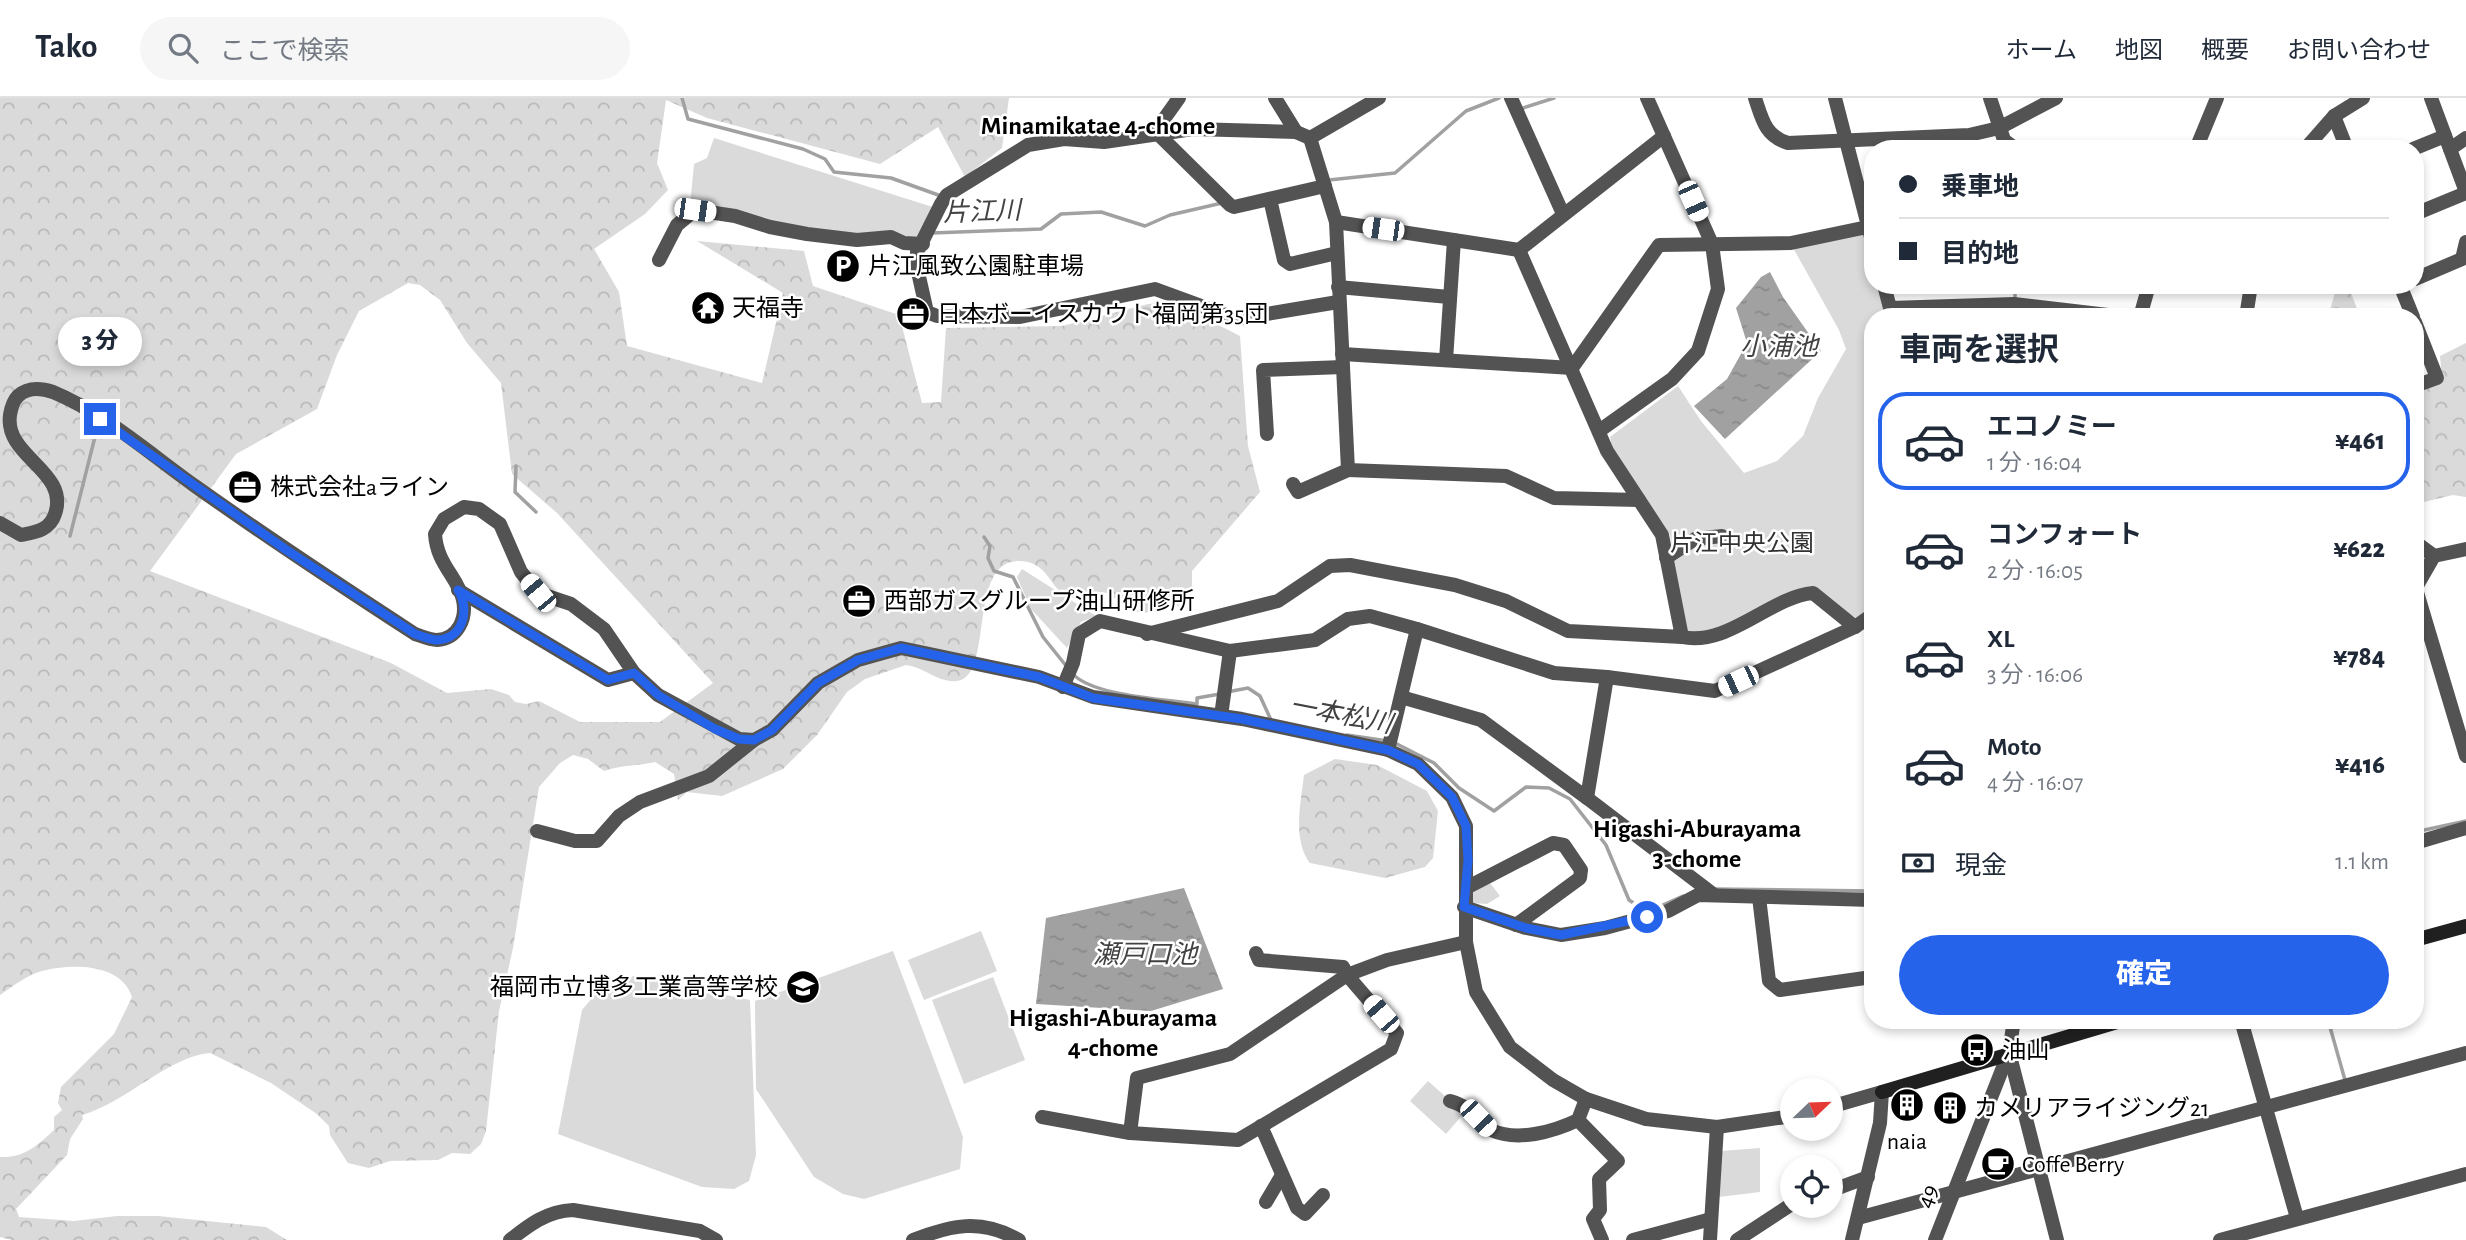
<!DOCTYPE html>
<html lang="ja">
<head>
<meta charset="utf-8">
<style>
	:root { --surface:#fff; --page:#f6f6f7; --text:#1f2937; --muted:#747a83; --line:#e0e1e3; --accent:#2563eb }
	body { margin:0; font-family:"Alegreya Sans","Noto Sans JP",sans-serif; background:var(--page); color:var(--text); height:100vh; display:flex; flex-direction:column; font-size:26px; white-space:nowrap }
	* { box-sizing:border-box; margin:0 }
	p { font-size:23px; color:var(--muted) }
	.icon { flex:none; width:38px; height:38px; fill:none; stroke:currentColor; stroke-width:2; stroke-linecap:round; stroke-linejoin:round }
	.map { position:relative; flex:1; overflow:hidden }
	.sheet { position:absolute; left:1864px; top:210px; width:560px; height:721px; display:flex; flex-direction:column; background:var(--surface); border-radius:28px; box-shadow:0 4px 10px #0003 }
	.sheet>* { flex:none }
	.hud { position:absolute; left:1864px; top:42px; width:560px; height:154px; border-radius:28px; box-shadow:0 4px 10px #0003; display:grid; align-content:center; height:154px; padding:0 35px; background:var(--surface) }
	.needle { width:46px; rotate:67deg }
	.buttons { position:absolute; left:1780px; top:980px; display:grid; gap:14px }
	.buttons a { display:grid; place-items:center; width:63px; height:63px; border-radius:50%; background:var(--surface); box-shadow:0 4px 10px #0003; font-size:35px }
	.end { position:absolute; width:32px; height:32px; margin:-16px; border:9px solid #2563eb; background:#fff; box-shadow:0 0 0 4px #fff }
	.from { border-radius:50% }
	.bubble { position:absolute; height:49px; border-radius:24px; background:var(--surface); box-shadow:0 4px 10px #0003; font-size:23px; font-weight:800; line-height:49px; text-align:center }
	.car { position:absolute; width:21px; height:42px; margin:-21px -10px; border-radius:9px; box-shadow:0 0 5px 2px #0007; background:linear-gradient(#fff 24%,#345 0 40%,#fff 0 76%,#345 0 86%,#fff 0) }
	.hud b { display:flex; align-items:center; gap:24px; height:66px; font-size:26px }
	.hud b+b { border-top:2px solid var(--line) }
	.hud i { width:18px; height:18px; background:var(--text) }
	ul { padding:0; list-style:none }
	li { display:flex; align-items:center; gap:21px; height:98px; margin:0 14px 10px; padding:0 21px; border:4px solid transparent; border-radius:28px }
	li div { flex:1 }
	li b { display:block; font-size:26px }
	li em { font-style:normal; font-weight:800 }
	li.active { border-color:var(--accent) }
	li>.icon { width:63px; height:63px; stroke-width:1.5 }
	h2 { padding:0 35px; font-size:32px; line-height:84px }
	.pay { display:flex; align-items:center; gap:18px; height:77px; padding:0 35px; font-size:26px }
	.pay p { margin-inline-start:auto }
	.primary-button { display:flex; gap:14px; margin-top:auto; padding:14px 35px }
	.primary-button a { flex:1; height:80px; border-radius:42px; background:var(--accent); color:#fff; font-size:28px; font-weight:800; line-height:80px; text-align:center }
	header { display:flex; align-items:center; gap:42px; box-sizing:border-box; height:98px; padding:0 35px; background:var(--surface); border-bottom:2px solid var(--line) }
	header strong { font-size:33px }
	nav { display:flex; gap:38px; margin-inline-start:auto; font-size:24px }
	.search { width:490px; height:63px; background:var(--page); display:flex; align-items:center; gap:18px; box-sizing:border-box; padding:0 24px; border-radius:38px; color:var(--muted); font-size:26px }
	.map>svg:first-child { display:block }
	.forest { fill:url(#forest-crowns); fill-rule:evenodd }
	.park { fill:#dadada }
	.water { fill:url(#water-ripples) }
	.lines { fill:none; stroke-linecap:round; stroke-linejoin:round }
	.stream { stroke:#a1a1a1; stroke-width:3.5 }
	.minor { stroke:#535353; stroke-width:14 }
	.tertiary { stroke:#535353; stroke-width:14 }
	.secondary { stroke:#202020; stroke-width:14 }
	.route { stroke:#2563eb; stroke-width:9 }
	.labels { text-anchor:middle; stroke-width:5; stroke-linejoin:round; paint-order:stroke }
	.poi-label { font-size:24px; fill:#000; stroke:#fff; text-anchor:start }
	.park-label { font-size:24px; fill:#313131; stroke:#fff }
	.street-label { font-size:24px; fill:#000; stroke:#fff }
	.neighbourhood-label { font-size:26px; font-weight:bold; fill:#000; stroke:#fff }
	.water-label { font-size:26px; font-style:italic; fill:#424242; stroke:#fff }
</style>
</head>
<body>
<header>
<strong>Tako</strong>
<div class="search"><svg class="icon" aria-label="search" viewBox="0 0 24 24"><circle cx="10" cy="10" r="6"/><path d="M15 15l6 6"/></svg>ここで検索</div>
<nav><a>ホーム</a><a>地図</a><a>概要</a><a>お問い合わせ</a></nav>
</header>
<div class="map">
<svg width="2466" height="1142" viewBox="0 0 2466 1142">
	<defs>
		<pattern id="forest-crowns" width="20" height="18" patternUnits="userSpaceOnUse" patternTransform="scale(1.75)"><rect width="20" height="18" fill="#dadada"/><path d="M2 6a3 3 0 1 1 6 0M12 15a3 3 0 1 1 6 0" fill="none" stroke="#b9b9b9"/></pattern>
		<pattern id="water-ripples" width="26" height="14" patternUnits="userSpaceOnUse" patternTransform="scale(1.75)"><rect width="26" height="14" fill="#a1a1a1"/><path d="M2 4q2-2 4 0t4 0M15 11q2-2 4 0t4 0" fill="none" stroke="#898989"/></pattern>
	</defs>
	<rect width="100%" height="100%" fill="#fff"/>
	<!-- forest -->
	<g class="forest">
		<path d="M0,0H1009L1002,50L965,79L938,29L880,66L707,20L666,2L657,65L668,92L645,116L594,151L619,194L627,248L762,285L783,195L697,143L804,153L813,188L899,217L922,305L941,304L946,230L1062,228L1148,206L1162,205L1183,209L1240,238L1248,348L1260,394L1192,473V505L1144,515L1131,513L1108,495L1099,494L1078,502C1074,500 1067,498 1063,496C1050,486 1047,469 1028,464C963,450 997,578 957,583C938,585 924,569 906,567L865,581L847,594L817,637L783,671L722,698L687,694L678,702L674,676L655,664C637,668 620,667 604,673L588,661L573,657L560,665L539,689L513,850L499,913L486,1033L481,1046L470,1056L452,1055L438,1062L390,1063L369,1070L348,1065L330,1037L329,1028L317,1016L271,985L210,955C169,958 127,1004 82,1017L83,1021L70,1041L67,1057L16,1111L19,1119L74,1123L117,1118H158L266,1129L287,1142H12L0,1139V1059C24,1060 37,1048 54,1032V1019L62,1012L58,1005L61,989L114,936L132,899C122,865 71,865 42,873C27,877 13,888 0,897ZM408,185L420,187L440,202L467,245L501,285L512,376L557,415L713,585L660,624H580L539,603L526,606L515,604L509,597L491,591L447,595L391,565L150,473L236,356L317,311L337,257L359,213Z"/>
		<polygon points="2344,189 2350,192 2360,219 2328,219 2336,191"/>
		<polygon points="2466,245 2466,399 2453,397 2420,405 2415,398 2415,293 2442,280 2440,258"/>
		<path d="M1335,661L1377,667L1427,693L1438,713L1433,760L1425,769L1385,780L1310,765C1292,742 1301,704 1304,677Z"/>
	</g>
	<!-- park -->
	<g class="park">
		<polygon points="714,40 936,110 920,143 809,133 690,108 694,66 707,60"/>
		<polygon points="1857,134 1868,137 1872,151 1872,187 1879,187 1893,216 1893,219 1872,219 1872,511 1856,520 1816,494 1719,530 1690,537 1684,531 1670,437 1613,353 1610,339 1678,288 1701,323 1744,375 1777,363 1803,338 1818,300 1846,251 1839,232 1792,148"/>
		<polygon points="1022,471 1096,518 1081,524 1067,550 1031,511 1017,479"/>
		<polygon points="1490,785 1500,798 1487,806 1470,805 1468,797"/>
		<polygon points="981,833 997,873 924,902 908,862"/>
		<polygon points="893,853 963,1039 960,1071 864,1101 843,1096 814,1079 756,991 755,903"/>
		<polygon points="634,878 750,902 756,1057 749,1083 734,1091 702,1089 558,1036 582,912 602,888"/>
		<polygon points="993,879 1025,962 964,986 932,902"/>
		<polygon points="1428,983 1464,1015 1446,1036 1410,1003"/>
		<polygon points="1760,1050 1760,1094 1719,1099 1721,1053"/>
	</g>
	<!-- water -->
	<g class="water">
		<polygon points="1770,174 1783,199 1821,253 1725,341 1694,308 1727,281 1747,245 1736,210 1761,179"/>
		<polygon points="1184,790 1223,891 1151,913 1036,906 1046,820"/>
	</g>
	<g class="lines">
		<!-- stream -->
		<g class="stream">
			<polyline points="682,0 688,21 803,51 825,61 834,74 891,80 941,98"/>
			<polyline points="1520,11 1554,0"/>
			<polyline points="1329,82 1395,75 1466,13 1499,0"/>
			<polyline points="932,135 1041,131 1061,116 1101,114 1145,128 1170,117 1222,105"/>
			<polyline points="2015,203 2015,187"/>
			<polyline points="516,368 515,394 536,414"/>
			<polyline points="70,438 99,323"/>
			<polyline points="984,439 990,448 988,460 994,473 1013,479 1043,539 1067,569"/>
			<path d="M1072,575C1091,598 1165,601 1197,606V600L1220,596"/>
			<polyline points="1227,594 1248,590 1260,598 1271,622"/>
			<polyline points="1347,637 1388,643"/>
			<polyline points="1395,645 1434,665 1459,690 1494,713 1526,689 1549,690 1570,701 1606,747 1629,802 1638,808 1656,810 1683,798"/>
			<polyline points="2415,734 2466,723"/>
			<polyline points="1714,791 1872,793"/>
			<polyline points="2328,922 2345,982"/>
		</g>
		<!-- minor -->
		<g class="minor">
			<polyline points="1179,0 1159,28 1158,36 1230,107 1234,109 1325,88"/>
			<polyline points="1275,0 1296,34"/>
			<polyline points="1511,0 1563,116"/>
			<polyline points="1835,0 1872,143"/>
			<polyline points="1990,0 2004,42 2016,51"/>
			<polyline points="2431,0 2466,94"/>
			<polyline points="2334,18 2347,51"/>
			<polyline points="2305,51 2334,18 2363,0"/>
			<polyline points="2413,51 2445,38"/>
			<polyline points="2450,51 2466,40"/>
			<polyline points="1270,101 1284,162 1290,166 1337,155"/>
			<polyline points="2415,116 2466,95"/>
			<polyline points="1336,124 1519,152 1664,38"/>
			<polyline points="659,162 677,127 695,112 735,118 770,129 807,136 857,142 891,139 904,145 923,146"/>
			<polyline points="2415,181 2462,161 2466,144"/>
			<polyline points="1884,187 1890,210 2014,206 2125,219"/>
			<polyline points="2400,187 2413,219"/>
			<polyline points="1338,189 1449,199"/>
			<polyline points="1338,204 1237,221 1155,191 1020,219 937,218 927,214 918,174 917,154 941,106 947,97 1028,47 1064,41 1104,44 1193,31 1296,34 1310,40 1379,0"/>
			<polyline points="2246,219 2251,187"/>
			<polyline points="2415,224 2437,280 2415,288"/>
			<polyline points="1342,256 1572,270 1659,147 1791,145 1872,128"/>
			<polyline points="1446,262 1454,142"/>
			<polyline points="1599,333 1672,281 1698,253 1718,191 1712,146 1647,0"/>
			<polyline points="1267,336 1263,272 1343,269"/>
			<polyline points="1348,372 1506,378 1554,400 1639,402"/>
			<polyline points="1293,386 1298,394 1348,372 1336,124 1310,40"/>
			<polyline points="2415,444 2434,458"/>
			<polyline points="1666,460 1695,441 1722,438"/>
			<polyline points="2415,491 2434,458 2466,451"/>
			<polyline points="2416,491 2466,658"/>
			<polyline points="458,492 608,582 634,575"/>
			<polyline points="1147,536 1278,503 1330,468 1350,467 1455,487 1506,503 1568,533 1682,539 1662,437 1607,353 1519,152"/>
			<path d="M1682,539C1728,549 1770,499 1813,495L1855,529"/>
			<polyline points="1607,579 1587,700 1713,796"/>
			<polyline points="1063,589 1073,565 1079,536 1100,523 1230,553 1315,542 1348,521 1370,518 1417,531"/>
			<polyline points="1401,599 1481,622 1587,700"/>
			<polyline points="1221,618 1230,553"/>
			<polyline points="1388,652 1417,531 1554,575 1607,579 1715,593 1855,529 1872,517"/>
			<polyline points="537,733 575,743 597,743 619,718 640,704 709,678 754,642"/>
			<polyline points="2415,745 2466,730"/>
			<polyline points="1466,790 1553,745 1564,747 1581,772 1580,780 1516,827"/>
			<polyline points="1759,799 1769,883 1780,892 1872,879"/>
			<polyline points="1464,809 1526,830 1561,837 1605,830 1668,813 1698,797 1872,802"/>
			<polyline points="2241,922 2297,1120"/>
			<polyline points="2009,954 2057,1142"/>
			<path d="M1450,1003C1477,1011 1474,1024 1491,1032C1517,1044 1553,1034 1578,1022L1586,1001"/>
			<polyline points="1042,1019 1130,1035 1238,1042 1391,951 1397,935 1347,877 1343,869 1259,862 1256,855"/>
			<polyline points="1578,1022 1618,1063 1599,1081 1600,1112 1593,1121 1602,1142"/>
			<polyline points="1261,1028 1297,1110 1305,1116 1323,1097"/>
			<polyline points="1130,1035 1137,980 1230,956 1347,877 1387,862 1466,844"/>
			<polyline points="1830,1093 1868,1079"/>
			<polyline points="1266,1104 1282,1077"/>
			<polyline points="1858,1120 2466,955"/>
			<path d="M510,1142C529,1127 547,1113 573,1112L700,1133L716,1142"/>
			<path d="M913,1142C951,1127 981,1120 1019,1142"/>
			<polyline points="1633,1142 1711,1121"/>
			<polyline points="1710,1142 1717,1029"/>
			<polyline points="1737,1142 1792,1106"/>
		</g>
		<!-- tertiary -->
		<g class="tertiary">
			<path d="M1755,0C1762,21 1765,38 1788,45L1969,37L1999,30L2056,0"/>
			<polyline points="2196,51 2217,0"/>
			<polyline points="2140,219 2149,187"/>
			<path d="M0,425L21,437C36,434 50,432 55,416C70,373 4,359 10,317C11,311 13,303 18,298C28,289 41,290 53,294C104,315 150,356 195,388C267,439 341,488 415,536C421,538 430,542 437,542C458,541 467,520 463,502C458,479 437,467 435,436L444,421L464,409L479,411L500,426L521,474L538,495L571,506L604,531L634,575L658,597L739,641L754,642L772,632L818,585L858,562L901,550L1039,579L1093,599L1242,621L1388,652L1418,666L1452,699L1466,728V844L1476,894L1510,949L1553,982L1586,1001L1646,1021L1717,1029L1792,1018"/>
			<polyline points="1830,1009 1882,994 1880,1025 1852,1142"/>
			<polyline points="1935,1142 2009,954 2014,922"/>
			<polyline points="2220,1142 2466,1076"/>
		</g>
		<!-- secondary -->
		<g class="secondary">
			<polyline points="2415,842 2466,828"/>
			<polyline points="1882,994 2124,922"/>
		</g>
	</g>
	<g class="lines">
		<!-- route -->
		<path class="route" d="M100,321L285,451L415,536C421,538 431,542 437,542C464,541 470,510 458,492L608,582L634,575L658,597L715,631L739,641L754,642L772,632L818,585L858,562L901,550L1039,579L1093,600L1242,621L1388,652L1418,666L1452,699L1466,728L1468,762L1464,809L1526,830L1561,837L1647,819"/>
	</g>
	<!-- icons -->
	<defs>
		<g id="parking-disc" transform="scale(1.75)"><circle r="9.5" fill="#000" stroke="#fff"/><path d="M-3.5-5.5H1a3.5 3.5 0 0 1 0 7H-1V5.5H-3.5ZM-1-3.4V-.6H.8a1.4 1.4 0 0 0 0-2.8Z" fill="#fff"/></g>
		<g id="temple-disc" transform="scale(1.75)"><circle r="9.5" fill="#000" stroke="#fff"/><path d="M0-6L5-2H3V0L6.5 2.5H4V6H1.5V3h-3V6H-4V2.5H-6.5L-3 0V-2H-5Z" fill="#fff"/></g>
		<g id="office-disc" transform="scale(1.75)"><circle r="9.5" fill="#000" stroke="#fff"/><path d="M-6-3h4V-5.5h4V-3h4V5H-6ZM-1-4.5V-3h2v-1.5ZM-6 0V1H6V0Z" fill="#fff"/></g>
		<g id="school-disc" transform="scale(1.75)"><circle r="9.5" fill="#000" stroke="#fff"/><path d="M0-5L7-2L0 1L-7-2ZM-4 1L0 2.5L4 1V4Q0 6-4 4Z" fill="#fff"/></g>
		<g id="bus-disc" transform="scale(1.75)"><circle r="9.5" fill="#000" stroke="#fff"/><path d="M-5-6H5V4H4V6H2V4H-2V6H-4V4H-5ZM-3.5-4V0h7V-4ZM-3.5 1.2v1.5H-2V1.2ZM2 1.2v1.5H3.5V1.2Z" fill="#fff"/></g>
		<g id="building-disc" transform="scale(1.75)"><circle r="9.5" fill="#000" stroke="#fff"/><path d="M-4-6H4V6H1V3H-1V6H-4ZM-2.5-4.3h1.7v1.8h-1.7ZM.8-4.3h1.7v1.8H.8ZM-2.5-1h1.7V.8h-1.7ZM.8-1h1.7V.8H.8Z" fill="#fff"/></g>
		<g id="cafe-disc" transform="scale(1.75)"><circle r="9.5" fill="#000" stroke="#fff"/><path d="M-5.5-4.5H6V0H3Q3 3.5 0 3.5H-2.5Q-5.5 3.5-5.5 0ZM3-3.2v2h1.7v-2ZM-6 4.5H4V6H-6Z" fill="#fff"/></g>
	</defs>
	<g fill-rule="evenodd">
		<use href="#parking-disc" x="843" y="168"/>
		<use href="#temple-disc" x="708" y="210"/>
		<use href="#office-disc" x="913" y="216"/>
		<use href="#office-disc" x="245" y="389"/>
		<use href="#office-disc" x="859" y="503"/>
		<use href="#school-disc" x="803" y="889"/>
		<use href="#bus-disc" x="1977" y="952"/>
		<use href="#building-disc" x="1907" y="1007"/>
		<use href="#building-disc" x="1950" y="1010"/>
		<use href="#cafe-disc" x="1998" y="1066"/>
	</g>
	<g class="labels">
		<!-- poi labels -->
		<g class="poi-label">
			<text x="868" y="176">片江風致公園駐車場</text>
			<text x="732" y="218">天福寺</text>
			<text x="937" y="224">日本ボーイスカウト福岡第35団</text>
			<text x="270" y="397">株式会社aライン</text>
			<text x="884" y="511">西部ガスグループ油山研修所</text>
			<text x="778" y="897" text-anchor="end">福岡市立博多工業高等学校</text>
			<text x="2002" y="960">油山</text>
			<text x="1974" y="1018">カメリアライジング21</text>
			<text x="1907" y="1051" text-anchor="middle">naia</text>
			<text x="2022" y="1074">Coffe Berry</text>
		</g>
		<!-- park labels -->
		<g class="park-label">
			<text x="1742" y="453">片江中央公園</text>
		</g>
		<!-- street labels -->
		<g class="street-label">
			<text transform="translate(1927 1098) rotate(-69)" y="8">49</text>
		</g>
		<!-- neighbourhood labels -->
		<g class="neighbourhood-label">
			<text x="1098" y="36">Minamikatae 4-chome</text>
			<text x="1697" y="739">Higashi-Aburayama<tspan x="1697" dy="30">3-chome</tspan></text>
			<text x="1113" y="928">Higashi-Aburayama<tspan x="1113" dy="30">4-chome</tspan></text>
		</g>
		<!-- water labels -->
		<g class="water-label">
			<text transform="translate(982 113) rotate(-2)" y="9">片江川</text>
			<text x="1779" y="257">小浦池</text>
			<text transform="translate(1341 616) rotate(11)" y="9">一本松川</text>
			<text x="1145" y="865">瀬戸口池</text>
		</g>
	</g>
</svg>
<div class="buttons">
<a><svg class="needle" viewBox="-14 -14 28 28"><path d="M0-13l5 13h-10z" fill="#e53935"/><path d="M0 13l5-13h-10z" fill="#747a83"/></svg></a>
<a><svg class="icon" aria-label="locate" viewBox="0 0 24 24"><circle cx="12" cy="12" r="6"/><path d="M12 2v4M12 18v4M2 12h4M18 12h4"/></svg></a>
</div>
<i class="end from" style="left:1647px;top:819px"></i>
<i class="end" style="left:100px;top:321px"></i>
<div class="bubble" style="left:58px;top:219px;width:84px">3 分</div>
<i class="car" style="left:1693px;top:103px;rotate:156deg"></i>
<i class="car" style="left:695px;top:112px;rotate:98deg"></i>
<i class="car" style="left:1383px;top:131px;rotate:278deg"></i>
<i class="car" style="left:538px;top:495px;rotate:320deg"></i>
<i class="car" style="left:1738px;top:583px;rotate:245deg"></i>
<i class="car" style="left:1381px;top:916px;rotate:319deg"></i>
<i class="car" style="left:1478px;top:1020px;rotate:136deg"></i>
<div class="hud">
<b><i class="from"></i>乗車地</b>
<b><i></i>目的地</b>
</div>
<section class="sheet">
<h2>車両を選択</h2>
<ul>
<li class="active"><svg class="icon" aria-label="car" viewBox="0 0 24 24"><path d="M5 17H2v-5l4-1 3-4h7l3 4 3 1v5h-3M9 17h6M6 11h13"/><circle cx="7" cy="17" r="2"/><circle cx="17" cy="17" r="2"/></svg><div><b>エコノミー</b><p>1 分 · 16:04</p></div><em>¥461</em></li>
<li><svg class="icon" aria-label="car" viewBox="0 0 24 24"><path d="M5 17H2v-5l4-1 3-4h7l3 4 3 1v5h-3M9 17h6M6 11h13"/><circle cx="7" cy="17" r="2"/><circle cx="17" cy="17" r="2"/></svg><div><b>コンフォート</b><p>2 分 · 16:05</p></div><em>¥622</em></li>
<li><svg class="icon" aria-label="car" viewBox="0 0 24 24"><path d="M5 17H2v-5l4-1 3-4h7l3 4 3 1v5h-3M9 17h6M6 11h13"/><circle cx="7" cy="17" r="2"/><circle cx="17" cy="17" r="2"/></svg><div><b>XL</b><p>3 分 · 16:06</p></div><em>¥784</em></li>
<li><svg class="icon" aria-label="car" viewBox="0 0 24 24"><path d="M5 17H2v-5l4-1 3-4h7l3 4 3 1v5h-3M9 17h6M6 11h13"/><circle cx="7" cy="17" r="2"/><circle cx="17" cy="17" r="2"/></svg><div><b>Moto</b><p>4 分 · 16:07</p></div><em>¥416</em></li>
</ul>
<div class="pay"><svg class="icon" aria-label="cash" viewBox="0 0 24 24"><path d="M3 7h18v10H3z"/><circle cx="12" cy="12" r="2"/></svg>現金<p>1.1 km</p></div>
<div class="primary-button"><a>確定</a></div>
</section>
</div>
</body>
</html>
